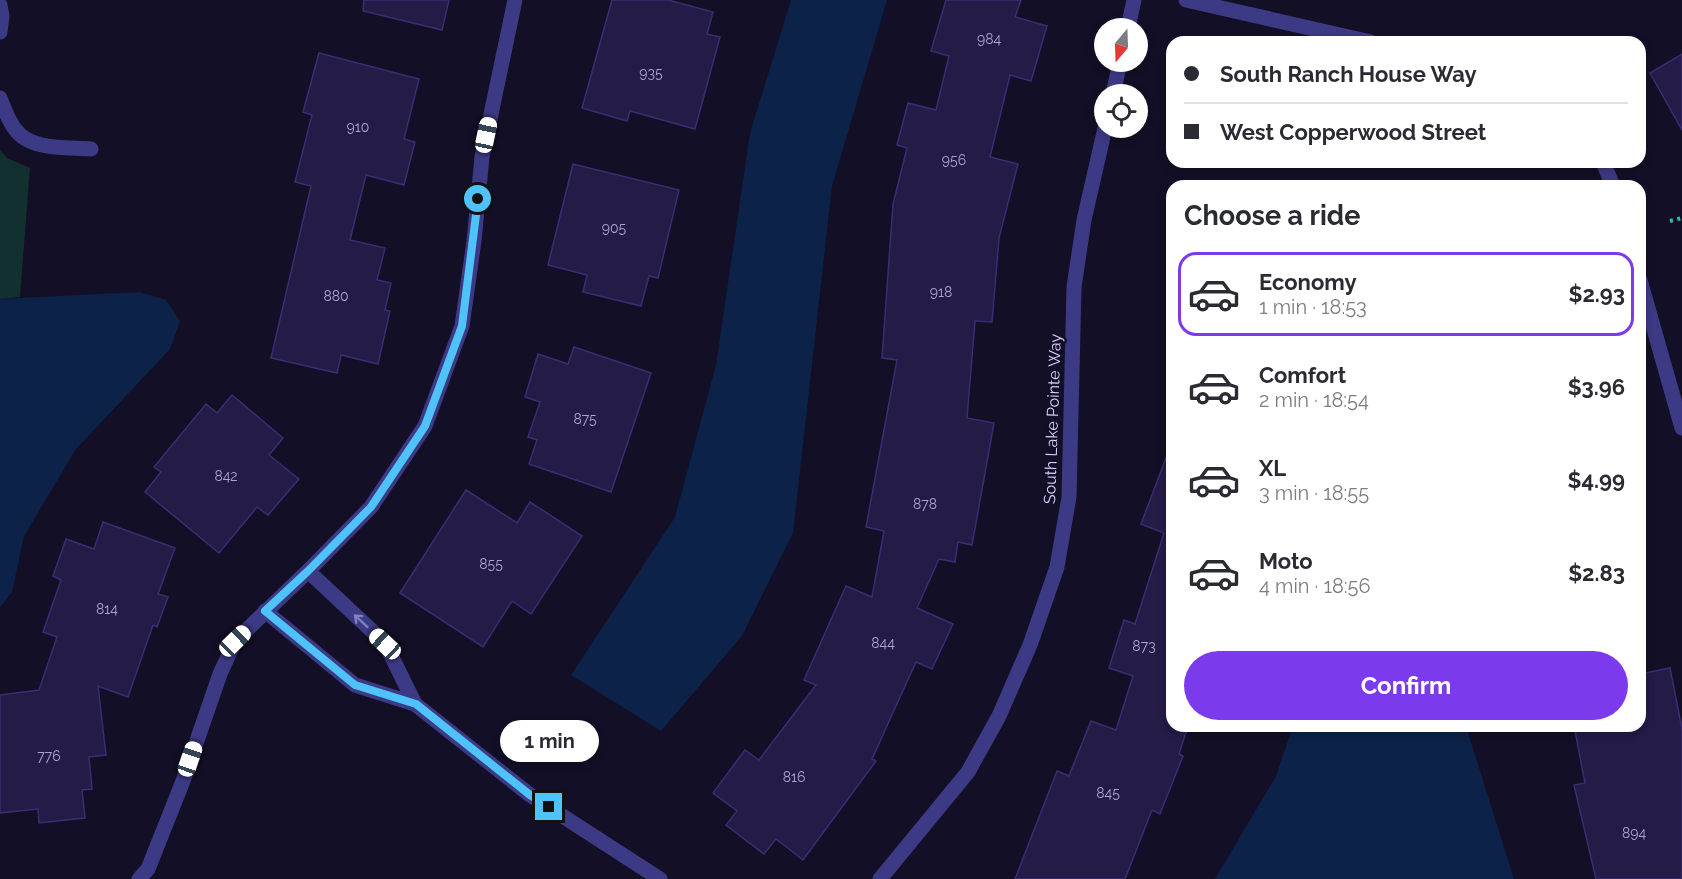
<!DOCTYPE html>
<html lang="en">
<head>
<meta charset="utf-8">
<style>
	:root { --surface:#fff; --page:#f2f2f3; --text:#2b2b33; --muted:#7c7c81; --line:#e1e1e2; --accent:#7c3aed }
	body { margin:0; font-family:Raleway,sans-serif; background:var(--page); color:var(--text); height:100vh; display:flex; flex-direction:column; font-size:22px; white-space:nowrap }
	* { box-sizing:border-box; margin:0 }
	p { font-size:20px; color:var(--muted) }
	.icon { flex:none; width:33px; height:33px; fill:none; stroke:currentColor; stroke-width:2; stroke-linecap:round; stroke-linejoin:round }
	.map { position:relative; flex:1; overflow:hidden }
	.sheet { position:absolute; left:1166px; top:180px; width:480px; height:552px; display:flex; flex-direction:column; background:var(--surface); border-radius:18px; box-shadow:0 3px 9px #0003 }
	.sheet>* { flex:none }
	.guide { position:absolute; left:1166px; top:36px; width:480px; height:132px; border-radius:18px; box-shadow:0 3px 9px #0003; display:grid; align-content:center; height:132px; padding:0 18px; background:var(--surface) }
	.needle { width:39px; rotate:199deg }
	.tools { position:absolute; left:1094px; top:18px; display:grid; gap:12px }
	.tools a { display:grid; place-items:center; width:54px; height:54px; border-radius:50%; background:var(--surface); box-shadow:0 3px 9px #0003; font-size:30px }
	.end { position:absolute; width:27px; height:27px; margin:-14px; border:8px solid #4fc3f7; background:#111; box-shadow:0 0 0 3px #111 }
	.from { border-radius:50% }
	.bubble { position:absolute; height:42px; border-radius:21px; background:var(--surface); box-shadow:0 3px 9px #0003; font-size:20px; font-weight:700; line-height:42px; text-align:center }
	.car { position:absolute; width:18px; height:36px; margin:-18px -9px; border-radius:8px; box-shadow:0 0 4px 2px #0007; background:linear-gradient(#fff 24%,#345 0 40%,#fff 0 76%,#345 0 86%,#fff 0) }
	.guide b { display:flex; align-items:center; gap:21px; height:57px; font-size:22px }
	.guide b+b { border-top:2px solid var(--line) }
	.guide i { width:15px; height:15px; background:var(--text) }
	ul { padding:0; list-style:none }
	li { display:flex; align-items:center; gap:18px; height:84px; margin:0 12px 9px; padding:0 6px; border:3px solid transparent; border-radius:18px }
	li div { flex:1 }
	li b { display:block; font-size:22px }
	li em { font-style:normal; font-weight:700 }
	li.selected { border-color:var(--accent) }
	li>.icon { width:54px; height:54px; stroke-width:1.5 }
	h2 { padding:0 18px; font-size:27px; line-height:72px }
	.button { display:flex; gap:12px; margin-top:auto; padding:12px 18px }
	.button a { flex:1; height:69px; border-radius:36px; background:var(--accent); color:#fff; font-size:24px; font-weight:700; line-height:69px; text-align:center }
	.map>svg:first-child { display:block }
	.green { fill:#12302f }
	.water { fill:#0c2248 }
	.building { fill:#241b47; stroke:#3b2d73; stroke-width:1.5 }
	.lines { fill:none; stroke-linecap:round; stroke-linejoin:round }
	.path { stroke:#2fb8b0; stroke-width:4; stroke-dasharray:3 4.5; stroke-linecap:butt }
	.lane { stroke:#3d3a85; stroke-width:15 }
	.street { stroke:#3d3a85; stroke-width:15 }
	.oneway { stroke:#837fbc }
	.route { stroke:#4fc3f7; stroke-width:8 }
	.labels { text-anchor:middle; stroke-width:5; stroke-linejoin:round; paint-order:stroke }
	.number-label { font-size:14px; fill:#aca6d1 }
	.street-label { font-size:16px; fill:#d9d4ff; stroke:#130f26 }
</style>
</head>
<body>
<div class="map">
<svg width="1682" height="879" viewBox="0 0 1682 879">
	<rect width="100%" height="100%" fill="#130f26"/>
	<!-- green -->
	<polygon class="green" points="0,150 7,158 30,168 20,297 0,299"/>
	<!-- water -->
	<g class="water">
		<polygon points="791,0 887,0 832,186 793,533 742,636 661,731 571,675 675,517 716,365 750,133"/>
		<polygon points="140,292 166,300 180,321 170,349 76,449 24,536 12,592 0,607 0,299"/>
		<polygon points="1293,726 1466,726 1514,879 1215,879 1276,776"/>
	</g>
	<!-- building -->
	<g class="building">
		<polygon points="364,0 449,0 442,30 363,11"/>
		<polygon points="612,0 668,0 713,12 707,34 720,37 695,129 630,111 627,121 582,108"/>
		<polygon points="946,0 1021,0 1015,17 1047,26 1031,81 1010,75 990,157 1018,164 999,238 992,322 975,321 967,418 994,423 972,545 958,542 955,562 939,559 917,608 953,624 932,669 916,662 872,759 876,761 803,860 776,839 764,854 726,825 737,811 713,793 745,750 759,760 816,685 804,680 846,586 872,597 884,531 866,527 897,360 882,358 893,204 907,148 897,145 908,103 936,110 949,56 931,51"/>
		<polygon points="319,53 419,79 404,139 415,142 404,185 366,175 350,240 385,248 377,280 391,283 385,310 390,311 378,364 341,355 337,373 271,358 311,186 295,182 312,115 303,112"/>
		<polygon points="1682,54 1682,130 1650,73"/>
		<polygon points="573,164 679,190 658,278 649,276 641,306 583,292 587,275 548,265"/>
		<polygon points="574,347 651,373 611,492 529,464 537,440 528,437 540,402 525,397 538,354 568,364"/>
		<polygon points="232,395 283,438 269,455 299,479 268,515 257,507 219,553 145,492 161,472 154,467 206,404 217,413"/>
		<polygon points="1169,450 1172,450 1172,726 1188,726 1179,754 1183,756 1160,814 1152,810 1125,879 1015,879 1057,771 1069,776 1091,721 1116,730 1133,676 1109,668 1124,620 1135,624 1164,533 1141,524"/>
		<polygon points="466,490 517,523 530,502 582,536 531,614 512,601 483,647 400,593"/>
		<polygon points="103,522 175,548 158,594 168,597 157,627 153,625 128,697 98,686 106,755 89,757 92,789 82,790 85,818 39,823 38,809 0,813 0,695 39,690 57,637 43,632 61,580 53,576 66,539 94,549"/>
		<polygon points="1670,668 1682,729 1682,879 1596,879 1574,785 1585,783 1574,726 1640,726 1640,674"/>
	</g>
	<g class="lines">
		<!-- path -->
		<polyline class="path" points="1670,221 1682,218"/>
		<!-- lane -->
		<g class="lane">
			<polyline points="0,5 2,16 0,32"/>
			<path d="M0,98C4,108 8,120 15,129C30,151 68,147 91,149"/>
		</g>
		<!-- street -->
		<g class="street">
			<polyline points="1186,0 1371,42"/>
			<polyline points="1128,28 1134,0"/>
			<polyline points="1113,94 1120,62"/>
			<polyline points="1603,162 1613,186"/>
			<polyline points="1640,280 1682,428"/>
			<polyline points="308,571 385,643 415,704"/>
			<polyline points="265,611 355,685 415,704 530,795 660,879"/>
			<polyline points="139,879 148,869 183,781 220,674 235,641 308,571 371,507 425,426 462,326 474,241 482,157 515,0"/>
			<polyline points="880,879 968,772 999,716 1030,645 1057,567 1069,497 1074,287 1084,220 1105,128"/>
		</g>
	</g>
	<!-- one-way arrows -->
	<defs><path id="oneway-shaft" d="M-6 0H5M1.5-3L5.5 0L1.5 3" fill="none" stroke-width="1.6" stroke-linecap="round" stroke-linejoin="round" transform="scale(1.5)"/></defs>
	<use class="oneway" href="#oneway-shaft" transform="translate(361 621) rotate(-137)"/>
	<g class="lines">
		<!-- route -->
		<polyline class="route" points="478,199 462,326 425,426 371,507 308,571 265,611 355,685 416,704 530,795 549,807"/>
	</g>
	<g class="labels">
		<!-- number labels -->
		<g class="number-label">
			<text x="989" y="44">984</text>
			<text x="651" y="78">935</text>
			<text x="358" y="132">910</text>
			<text x="954" y="165">956</text>
			<text x="614" y="233">905</text>
			<text x="941" y="297">918</text>
			<text x="336" y="301">880</text>
			<text x="585" y="424">875</text>
			<text x="226" y="481">842</text>
			<text x="925" y="509">878</text>
			<text x="491" y="569">855</text>
			<text x="107" y="614">814</text>
			<text x="883" y="648">844</text>
			<text x="1144" y="651">873</text>
			<text x="49" y="761">776</text>
			<text x="794" y="782">816</text>
			<text x="1108" y="798">845</text>
			<text x="1634" y="838">894</text>
		</g>
		<!-- street labels -->
		<g class="street-label">
			<text transform="translate(1052 419) rotate(-88)" y="6">South Lake Pointe Way</text>
		</g>
	</g>
</svg>
<div class="tools">
<a><svg class="needle" viewBox="-14 -14 28 28"><path d="M0-13l5 13h-10z" fill="#e53935"/><path d="M0 13l5-13h-10z" fill="#7c7c81"/></svg></a>
<a><svg class="icon" aria-label="locate" viewBox="0 0 24 24"><circle cx="12" cy="12" r="6"/><path d="M12 2v4M12 18v4M2 12h4M18 12h4"/></svg></a>
</div>
<i class="end from" style="left:478px;top:199px"></i>
<i class="end" style="left:549px;top:807px"></i>
<div class="bubble" style="left:500px;top:720px;width:99px">1 min</div>
<i class="car" style="left:486px;top:135px;rotate:12deg"></i>
<i class="car" style="left:235px;top:641px;rotate:46deg"></i>
<i class="car" style="left:385px;top:644px;rotate:313deg"></i>
<i class="car" style="left:190px;top:759px;rotate:19deg"></i>
<div class="guide">
<b><i class="from"></i>South Ranch House Way</b>
<b><i></i>West Copperwood Street</b>
</div>
<section class="sheet">
<h2>Choose a ride</h2>
<ul>
<li class="selected"><svg class="icon" aria-label="car" viewBox="0 0 24 24"><path d="M5 17H2v-5l4-1 3-4h7l3 4 3 1v5h-3M9 17h6M6 11h13"/><circle cx="7" cy="17" r="2"/><circle cx="17" cy="17" r="2"/></svg><div><b>Economy</b><p>1 min · 18:53</p></div><em>$2.93</em></li>
<li><svg class="icon" aria-label="car" viewBox="0 0 24 24"><path d="M5 17H2v-5l4-1 3-4h7l3 4 3 1v5h-3M9 17h6M6 11h13"/><circle cx="7" cy="17" r="2"/><circle cx="17" cy="17" r="2"/></svg><div><b>Comfort</b><p>2 min · 18:54</p></div><em>$3.96</em></li>
<li><svg class="icon" aria-label="car" viewBox="0 0 24 24"><path d="M5 17H2v-5l4-1 3-4h7l3 4 3 1v5h-3M9 17h6M6 11h13"/><circle cx="7" cy="17" r="2"/><circle cx="17" cy="17" r="2"/></svg><div><b>XL</b><p>3 min · 18:55</p></div><em>$4.99</em></li>
<li><svg class="icon" aria-label="car" viewBox="0 0 24 24"><path d="M5 17H2v-5l4-1 3-4h7l3 4 3 1v5h-3M9 17h6M6 11h13"/><circle cx="7" cy="17" r="2"/><circle cx="17" cy="17" r="2"/></svg><div><b>Moto</b><p>4 min · 18:56</p></div><em>$2.83</em></li>
</ul>
<div class="button"><a>Confirm</a></div>
</section>
</div>
</body>
</html>
